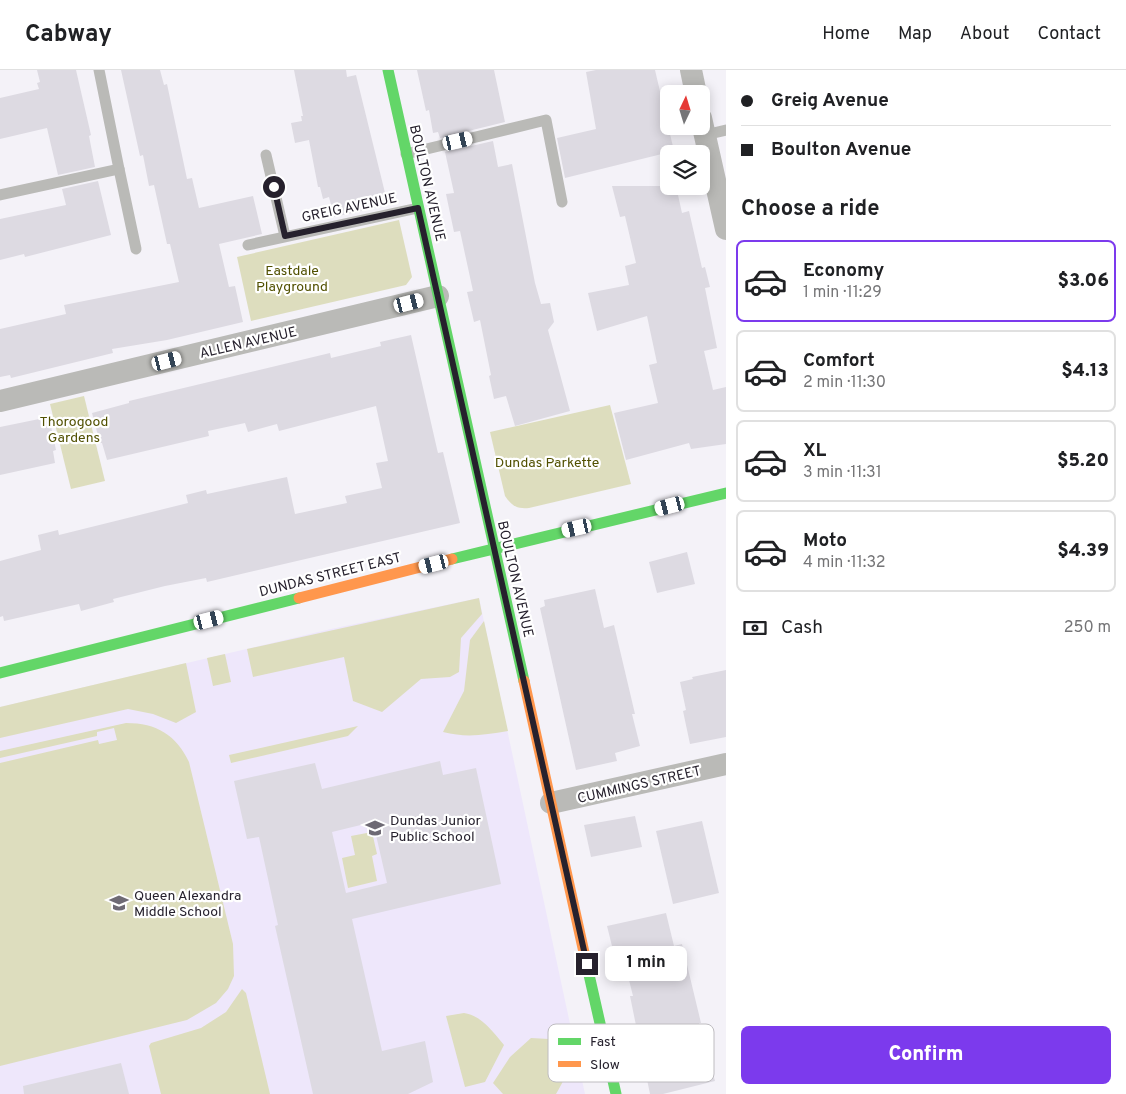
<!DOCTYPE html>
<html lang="en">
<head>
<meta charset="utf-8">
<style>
	:root { --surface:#fff; --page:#f6f6f6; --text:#202124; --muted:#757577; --line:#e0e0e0; --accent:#7c3aed }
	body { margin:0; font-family:Overpass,sans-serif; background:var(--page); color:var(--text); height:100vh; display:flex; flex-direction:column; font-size:19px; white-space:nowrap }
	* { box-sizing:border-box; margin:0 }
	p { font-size:16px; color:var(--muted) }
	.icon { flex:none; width:28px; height:28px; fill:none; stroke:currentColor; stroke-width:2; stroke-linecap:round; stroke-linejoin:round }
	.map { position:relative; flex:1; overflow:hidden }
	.panel { display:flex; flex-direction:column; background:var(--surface); width:400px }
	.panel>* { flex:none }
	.hud { display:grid; align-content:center; height:110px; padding:0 15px; background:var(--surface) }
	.needle { width:32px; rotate:4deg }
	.tools { position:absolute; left:660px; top:15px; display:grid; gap:10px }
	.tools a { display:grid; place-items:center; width:50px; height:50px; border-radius:8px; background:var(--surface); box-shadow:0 2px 12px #0003; font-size:25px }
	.end { position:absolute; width:22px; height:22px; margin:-11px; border:6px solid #26212d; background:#fff; box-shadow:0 0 0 2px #fff }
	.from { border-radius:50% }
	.bubble { position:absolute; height:35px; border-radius:8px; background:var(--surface); box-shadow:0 2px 12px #0003; font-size:16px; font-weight:800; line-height:35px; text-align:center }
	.car { position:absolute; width:15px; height:30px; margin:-15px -8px; border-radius:6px; box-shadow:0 0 4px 1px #0007; background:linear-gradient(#fff 24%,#345 0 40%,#fff 0 76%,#345 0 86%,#fff 0) }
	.hud b { display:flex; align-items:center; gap:18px; height:48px; font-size:19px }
	.hud b+b { border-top:1px solid var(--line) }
	.hud i { width:12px; height:12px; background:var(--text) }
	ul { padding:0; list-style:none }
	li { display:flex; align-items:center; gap:15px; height:82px; margin:0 10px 8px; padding:0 5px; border:2px solid var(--line); border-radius:8px }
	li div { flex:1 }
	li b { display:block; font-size:19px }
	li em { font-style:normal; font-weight:800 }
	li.current { border-color:var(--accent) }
	li>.icon { width:45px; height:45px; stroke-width:1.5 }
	h2 { padding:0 15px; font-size:22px; line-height:60px }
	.pay { display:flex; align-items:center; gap:12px; height:55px; padding:0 15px; font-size:19px }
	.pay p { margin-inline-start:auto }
	.action { display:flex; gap:10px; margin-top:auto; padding:10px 15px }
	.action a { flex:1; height:58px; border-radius:8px; background:var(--accent); color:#fff; font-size:20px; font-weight:800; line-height:58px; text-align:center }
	header { display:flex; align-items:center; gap:30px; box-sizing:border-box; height:70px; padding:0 25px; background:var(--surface); border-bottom:1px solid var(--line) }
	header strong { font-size:24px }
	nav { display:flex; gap:28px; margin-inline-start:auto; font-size:18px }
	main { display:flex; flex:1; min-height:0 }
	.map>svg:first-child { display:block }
	.built { fill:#eee7fb }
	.green { fill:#ddddbe }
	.building { fill:#dddae2; fill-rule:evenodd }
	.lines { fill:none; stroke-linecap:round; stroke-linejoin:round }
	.lane { stroke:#babab7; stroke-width:11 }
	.street { stroke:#babab7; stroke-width:22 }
	.fast { stroke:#63d668; stroke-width:11 }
	.slow { stroke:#ff974d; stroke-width:11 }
	.route { stroke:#26212d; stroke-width:6 }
	.labels { text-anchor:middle; stroke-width:4.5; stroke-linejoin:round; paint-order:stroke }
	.street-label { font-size:14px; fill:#26212d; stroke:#fff }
	.park-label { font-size:14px; fill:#515001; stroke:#fff }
	.poi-label { font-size:14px; fill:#26212d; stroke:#fff; text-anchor:start }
	.key { fill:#fff; stroke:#bebcc0; stroke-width:1 }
	.key-label { font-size:14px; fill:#26212d }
</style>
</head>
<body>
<header>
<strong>Cabway</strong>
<nav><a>Home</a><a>Map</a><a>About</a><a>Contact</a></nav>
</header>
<main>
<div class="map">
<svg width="726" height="1024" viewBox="0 0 726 1024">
	<rect width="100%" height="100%" fill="#f4f2f8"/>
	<!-- built -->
	<polygon class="built" points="479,528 585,1024 0,1024 0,637 331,559"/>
	<!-- green -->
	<g class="green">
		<polygon points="399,150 412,207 406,215 251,251 237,187"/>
		<polygon points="84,326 105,411 71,419 50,334"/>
		<path d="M610,335L631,414L529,438C517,439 512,436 505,426L490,362Z"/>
		<polygon points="479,528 482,544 461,568 459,602 450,607 421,609 382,642 353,631 344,587 253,607 247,579"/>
		<path d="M484,551L508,661C484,665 466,668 443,662L464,621L470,570Z"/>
		<polygon points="225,584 231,612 213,616 207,588"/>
		<polygon points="186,593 196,642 176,653 153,644 128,639 0,668 0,637"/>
		<path d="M126,653C157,653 176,665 189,692L233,874L234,906L228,919L216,933L187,950L0,996V693L98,670L99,674L117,670L114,658L97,662V666L0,688V681Z"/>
		<polygon points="358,656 348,666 231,693 229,685"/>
		<polygon points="372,762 377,784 372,786 377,811 348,818 342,788 355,785 351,766"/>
		<polygon points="242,919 246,923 270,1024 161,1024 149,976 151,973 201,958 226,942"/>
		<path d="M464,943C481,945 494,963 504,975L485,1012L465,1017L446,946Z"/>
		<path d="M531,968L549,969L562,973C572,997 568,1003 556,1024H503L493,1013L510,987Z"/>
	</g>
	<!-- building -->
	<g class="building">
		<polygon points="37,0 76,0 91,65 89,66 95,97 58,105 47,58 0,69 0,28 39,19 37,13 40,12"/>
		<polygon points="121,0 160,0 164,15 167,14 187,109 192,108 199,138 253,126 262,164 219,174 229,217 235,216 243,252 167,270 112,279 113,283 11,308 10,305 0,307 0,259 66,244 64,235 179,212 170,174 167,174 154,115 149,116 143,85 140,86"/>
		<polygon points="294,0 346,0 347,7 356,5 388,135 334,147 329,127 323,129 320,117 318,117 309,70 295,73 291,53 302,51 301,46 303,46"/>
		<polygon points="417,0 494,0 505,52 440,68 438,62 433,63 429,40 426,41"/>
		<polygon points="596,0 655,0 674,81 565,108 557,68 596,59 586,2"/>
		<polygon points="493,71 498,97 512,94 535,213 541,234 550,233 554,252 548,260 570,341 515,356 506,326 494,329 489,306 491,305 480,250 474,252 467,222 473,221 460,161 454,162 446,124 454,123 445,82"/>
		<polygon points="98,111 111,165 25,187 24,184 0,190 0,149 66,135 62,119"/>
		<polygon points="612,116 676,116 682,143 689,141 702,198 705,197 710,217 705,218 717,278 704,281 713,320 726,317 726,374 691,379 689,373 626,390 614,343 658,333 649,295 657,293 647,246 597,261 588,223 629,215 625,196 636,193 625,146 620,147"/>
		<polygon points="411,265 437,379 438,383 443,382 460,453 207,512 206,508 165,516 113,529 114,532 81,541 79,534 4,551 3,546 0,547 0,491 41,480 38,465 58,460 59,465 188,433 186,425 206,420 207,424 287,407 295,444 347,433 345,426 382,418 376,393 388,391 376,336 279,361 277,354 248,362 245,353 208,361 209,366 107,390 102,373 100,373 92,343 129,333 129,331 330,283 331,288 381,276 380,272"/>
		<polygon points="49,347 56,380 53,381 55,393 0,405 0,357"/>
		<polygon points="687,482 695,514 657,523 649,492"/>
		<polygon points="595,519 604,558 614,555 635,644 632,644 640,676 615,683 617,691 576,700 540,538 545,536 544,530"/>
		<polygon points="726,600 726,667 690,674 683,641 686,640 680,612 693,609 692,607"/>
		<path d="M440,691L443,705L476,698L501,814L352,849L382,981L425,971L433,1012L408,1024H313L275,856L278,855L259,767L247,769L234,711L315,693L322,719ZM373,752L387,813L346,823L332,762Z"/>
		<polygon points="635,746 642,777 591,787 584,755"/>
		<polygon points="702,751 719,823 673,834 656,761"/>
		<polygon points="666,843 674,876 682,874 701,953 699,953 715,1011 663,1024 650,1024 630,926 633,926 621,878 613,880 607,856"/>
		<polygon points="121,993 129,1024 24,1024 23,1016"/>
	</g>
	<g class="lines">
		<!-- lane -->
		<g class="lane">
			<polyline points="705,65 726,60"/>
			<polyline points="406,84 546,50 562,132"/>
			<polyline points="266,85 285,166"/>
			<polyline points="119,99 136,179"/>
			<polyline points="0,125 119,99 99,0"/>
			<polyline points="248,175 418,138"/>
		</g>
		<!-- street -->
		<g class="street">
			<polyline points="691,0 696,24"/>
			<polyline points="701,48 726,159"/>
			<polyline points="0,331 438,226"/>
			<polyline points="551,733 726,694"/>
		</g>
		<!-- fast -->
		<g class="fast">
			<polyline points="388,0 524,611"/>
			<polyline points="452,489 726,423"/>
			<polyline points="0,603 299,528"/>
			<polyline points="585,887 616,1024"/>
		</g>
		<!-- slow -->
		<g class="slow">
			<polyline points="299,528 452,489"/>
			<polyline points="524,611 585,887"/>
		</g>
	</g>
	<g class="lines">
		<!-- route -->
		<polyline class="route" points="274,117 285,166 418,138 587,894"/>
	</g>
	<!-- icons -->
	<defs>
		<g id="school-bare" transform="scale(1.5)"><path d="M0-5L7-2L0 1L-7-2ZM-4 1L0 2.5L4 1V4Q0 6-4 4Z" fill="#6e6a74" stroke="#fff" stroke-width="2.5" paint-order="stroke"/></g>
	</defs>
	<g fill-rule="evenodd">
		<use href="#school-bare" x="375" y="758"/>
		<use href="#school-bare" x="119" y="833"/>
	</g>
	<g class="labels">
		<!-- street labels -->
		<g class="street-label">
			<text transform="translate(428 113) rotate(77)" y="5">BOULTON AVENUE</text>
			<text transform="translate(349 137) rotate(-12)" y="5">GREIG AVENUE</text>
			<text transform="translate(248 272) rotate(-13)" y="5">ALLEN AVENUE</text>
			<text transform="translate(330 504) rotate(-14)" y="5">DUNDAS STREET EAST</text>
			<text transform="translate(516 509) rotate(77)" y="5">BOULTON AVENUE</text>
			<text transform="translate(639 714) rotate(-13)" y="5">CUMMINGS STREET</text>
		</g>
		<!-- park labels -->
		<g class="park-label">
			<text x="292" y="205">Eastdale<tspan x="292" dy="16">Playground</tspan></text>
			<text x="74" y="356">Thorogood<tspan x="74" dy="16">Gardens</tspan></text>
			<text x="547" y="397">Dundas Parkette</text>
		</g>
		<!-- poi labels -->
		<g class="poi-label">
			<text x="390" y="755">Dundas Junior<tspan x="390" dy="16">Public School</tspan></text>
			<text x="134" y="830">Queen Alexandra<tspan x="134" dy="16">Middle School</tspan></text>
		</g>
	</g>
	<!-- legend -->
	<rect x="548" y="954" width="166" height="58" rx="8" class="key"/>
	<rect x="558" y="968" width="23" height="7" fill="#63d668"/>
	<rect x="558" y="991" width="23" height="6" fill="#ff974d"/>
	<g class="key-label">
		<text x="590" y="976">Fast</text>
		<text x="590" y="999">Slow</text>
	</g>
</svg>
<div class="tools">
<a><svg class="needle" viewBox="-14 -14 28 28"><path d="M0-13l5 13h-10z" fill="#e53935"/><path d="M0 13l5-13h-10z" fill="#757577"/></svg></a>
<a><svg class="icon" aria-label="layers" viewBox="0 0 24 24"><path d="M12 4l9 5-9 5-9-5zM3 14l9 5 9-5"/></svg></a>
</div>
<i class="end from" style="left:274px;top:117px"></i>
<i class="end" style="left:587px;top:894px"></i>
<div class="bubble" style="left:605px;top:876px;width:82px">1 min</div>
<i class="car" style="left:458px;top:71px;rotate:77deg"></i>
<i class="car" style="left:409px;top:233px;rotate:76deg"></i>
<i class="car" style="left:167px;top:291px;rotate:76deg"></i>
<i class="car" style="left:670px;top:436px;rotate:256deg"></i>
<i class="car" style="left:577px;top:458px;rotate:257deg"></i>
<i class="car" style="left:434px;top:494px;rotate:256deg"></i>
<i class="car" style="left:209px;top:550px;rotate:76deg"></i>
</div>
<section class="panel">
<div class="hud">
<b><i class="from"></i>Greig Avenue</b>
<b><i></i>Boulton Avenue</b>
</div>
<h2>Choose a ride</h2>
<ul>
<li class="current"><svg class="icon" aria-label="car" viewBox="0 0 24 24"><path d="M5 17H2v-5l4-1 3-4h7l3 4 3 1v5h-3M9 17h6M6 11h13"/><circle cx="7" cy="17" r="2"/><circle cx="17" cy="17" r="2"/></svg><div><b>Economy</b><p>1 min · 11:29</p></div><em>$3.06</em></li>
<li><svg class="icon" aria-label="car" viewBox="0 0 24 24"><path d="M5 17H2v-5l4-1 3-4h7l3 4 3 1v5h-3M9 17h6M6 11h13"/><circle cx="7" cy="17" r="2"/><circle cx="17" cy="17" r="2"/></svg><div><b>Comfort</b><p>2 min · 11:30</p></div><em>$4.13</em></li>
<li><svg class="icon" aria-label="car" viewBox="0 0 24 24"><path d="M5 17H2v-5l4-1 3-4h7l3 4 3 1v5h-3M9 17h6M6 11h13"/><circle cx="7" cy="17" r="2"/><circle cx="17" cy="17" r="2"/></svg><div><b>XL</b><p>3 min · 11:31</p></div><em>$5.20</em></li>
<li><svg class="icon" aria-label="car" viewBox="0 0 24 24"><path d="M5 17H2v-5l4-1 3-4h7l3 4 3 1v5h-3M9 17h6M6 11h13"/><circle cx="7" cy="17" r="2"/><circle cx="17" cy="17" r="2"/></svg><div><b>Moto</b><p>4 min · 11:32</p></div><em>$4.39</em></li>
</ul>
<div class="pay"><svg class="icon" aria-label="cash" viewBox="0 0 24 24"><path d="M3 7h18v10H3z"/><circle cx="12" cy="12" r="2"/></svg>Cash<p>250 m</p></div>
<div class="action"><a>Confirm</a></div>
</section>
</main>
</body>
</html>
